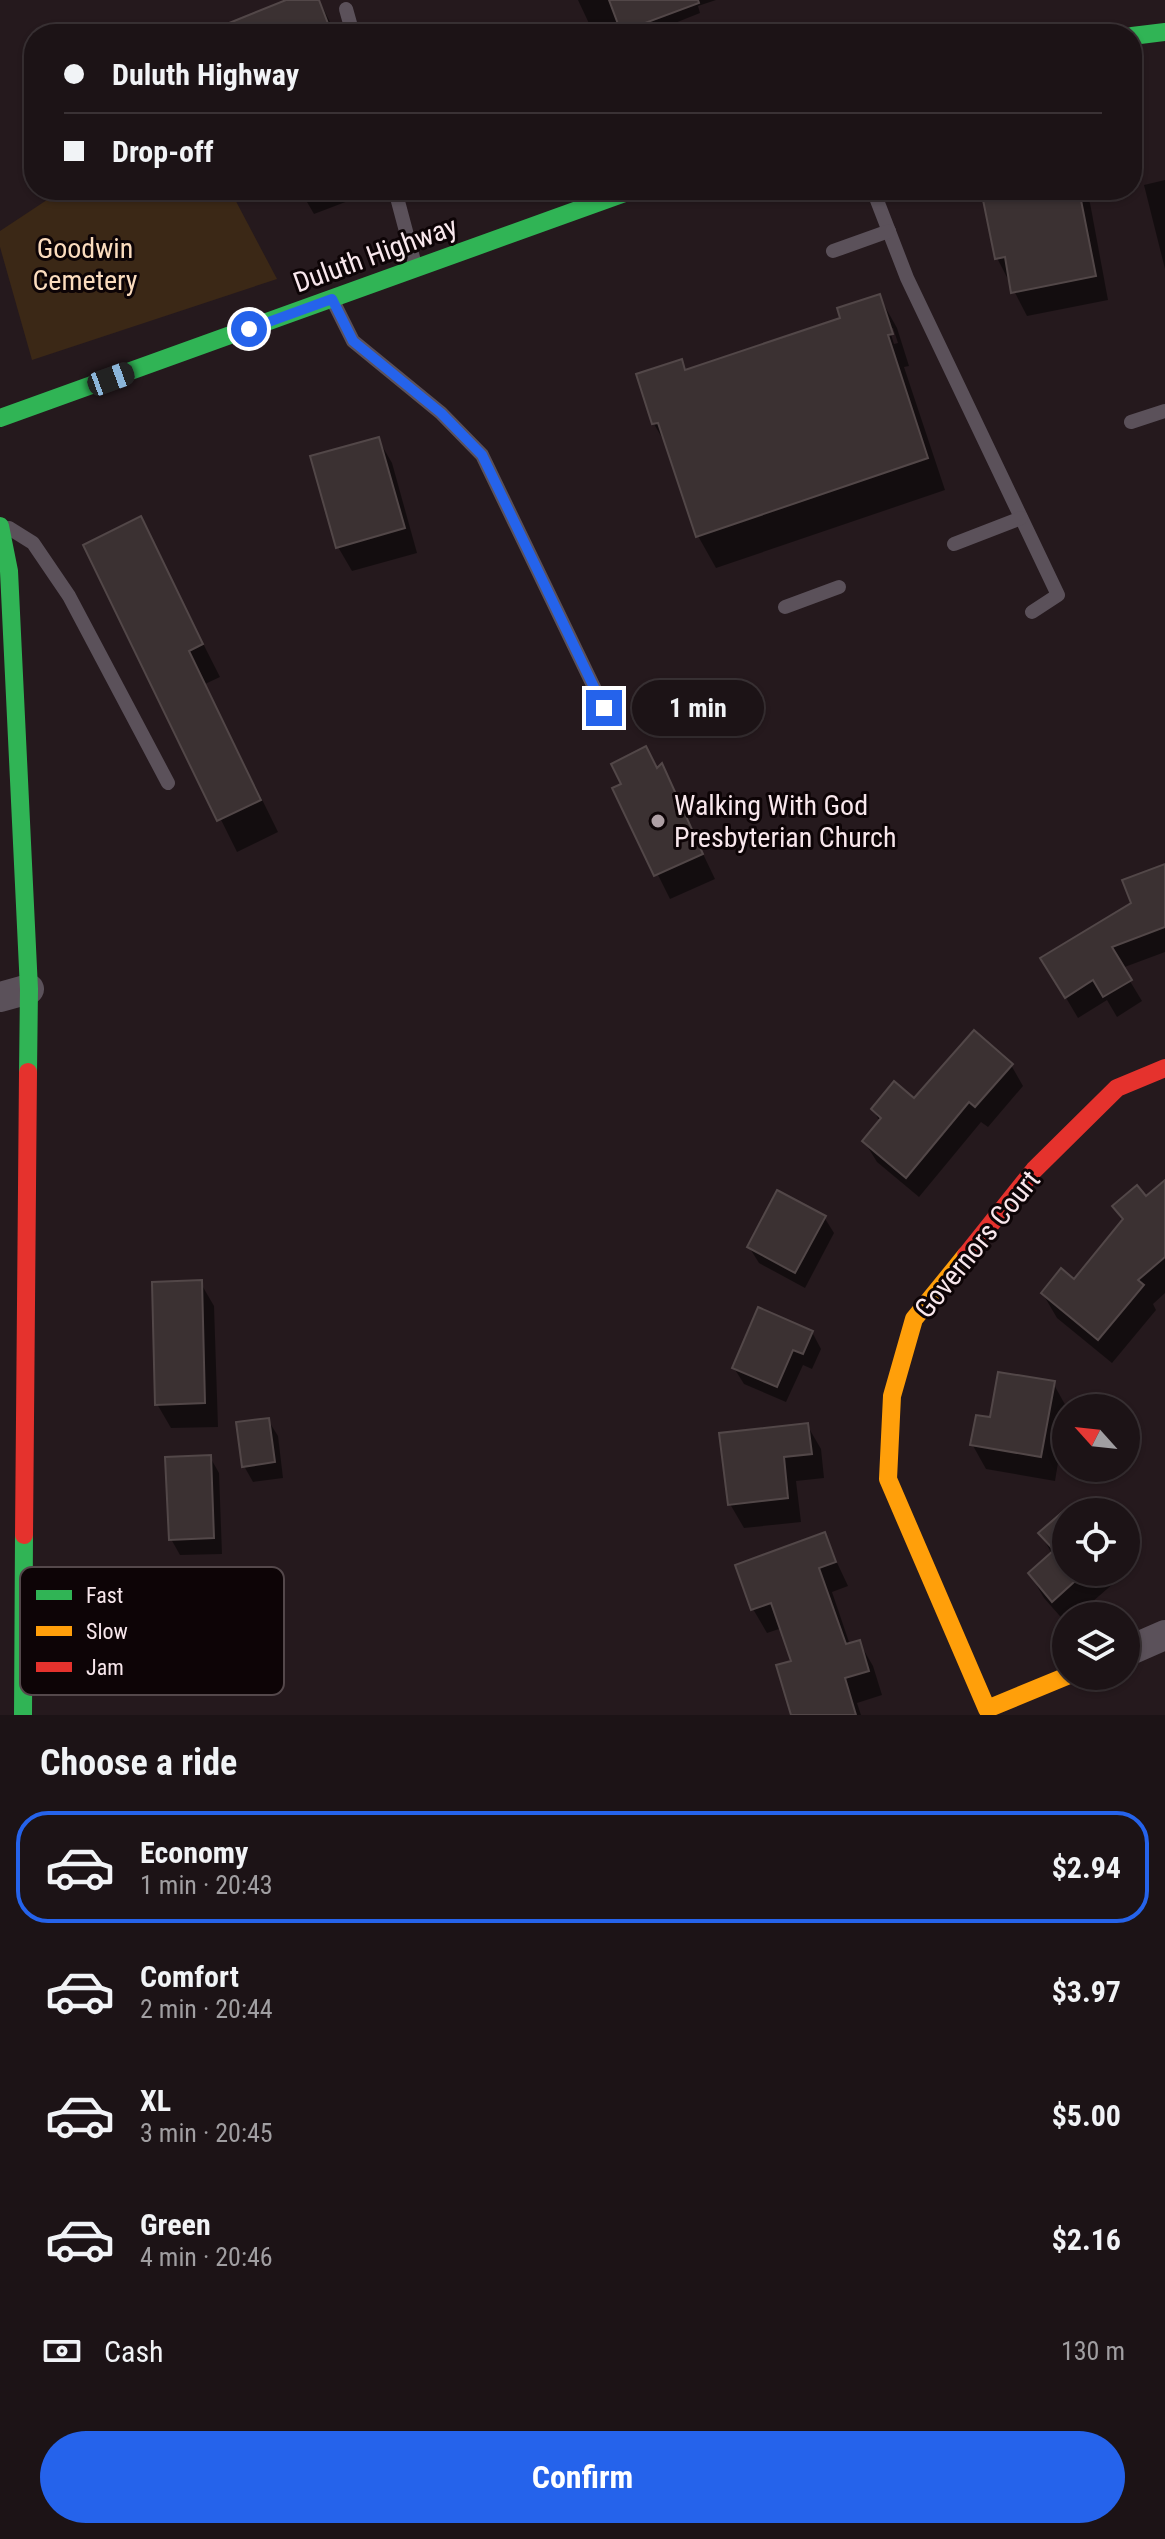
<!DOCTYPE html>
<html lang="en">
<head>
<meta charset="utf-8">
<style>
	:root { --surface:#1c1316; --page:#292023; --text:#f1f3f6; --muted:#a09ea1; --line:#3a3235; --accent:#2563eb }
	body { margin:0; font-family:"Roboto Condensed",sans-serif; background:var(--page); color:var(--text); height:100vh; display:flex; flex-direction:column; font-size:30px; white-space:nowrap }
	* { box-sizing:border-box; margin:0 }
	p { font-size:26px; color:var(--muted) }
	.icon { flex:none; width:44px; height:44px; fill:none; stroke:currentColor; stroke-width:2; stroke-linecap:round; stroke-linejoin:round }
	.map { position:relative; height:1715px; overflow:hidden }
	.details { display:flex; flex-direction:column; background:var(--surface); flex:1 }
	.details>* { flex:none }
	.hud { position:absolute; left:24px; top:24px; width:1118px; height:176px; border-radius:32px; box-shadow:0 2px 6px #0004,0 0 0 2px var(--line); display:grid; align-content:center; height:176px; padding:0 40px; background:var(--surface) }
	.needle { width:52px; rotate:297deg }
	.buttons { position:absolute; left:1052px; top:1394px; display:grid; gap:16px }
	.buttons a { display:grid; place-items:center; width:88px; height:88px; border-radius:50%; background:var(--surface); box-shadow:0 2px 6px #0004,0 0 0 2px var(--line); font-size:40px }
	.end { position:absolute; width:36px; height:36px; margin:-18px; border:10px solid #2563eb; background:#fff; box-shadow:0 0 0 4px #fff }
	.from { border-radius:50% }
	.bubble { position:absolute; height:56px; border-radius:28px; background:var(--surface); box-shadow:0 2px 6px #0004,0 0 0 2px var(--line); font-size:26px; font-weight:700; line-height:56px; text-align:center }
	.car { position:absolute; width:24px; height:48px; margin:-24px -12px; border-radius:10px; box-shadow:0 0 6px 2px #0007; background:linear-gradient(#222 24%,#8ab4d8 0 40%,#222 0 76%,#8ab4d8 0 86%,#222 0) }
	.hud b { display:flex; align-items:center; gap:28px; height:76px; font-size:30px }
	.hud b+b { border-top:2px solid var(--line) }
	.hud i { width:20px; height:20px; background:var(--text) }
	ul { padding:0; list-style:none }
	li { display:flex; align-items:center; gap:24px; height:112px; margin:0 16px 12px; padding:0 24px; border:4px solid transparent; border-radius:32px }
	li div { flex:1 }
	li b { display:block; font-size:30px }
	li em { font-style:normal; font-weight:700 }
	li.on { border-color:var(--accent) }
	li>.icon { width:72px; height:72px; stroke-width:1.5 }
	h2 { padding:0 40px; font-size:36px; line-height:96px }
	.pay { display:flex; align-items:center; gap:20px; height:88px; padding:0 40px; font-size:30px }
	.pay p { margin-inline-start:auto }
	.primary-button { display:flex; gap:16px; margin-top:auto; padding:16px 40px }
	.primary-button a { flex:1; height:92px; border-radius:48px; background:var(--accent); color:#fff; font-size:32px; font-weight:700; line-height:92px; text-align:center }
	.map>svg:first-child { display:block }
	.green { fill:#3b2816 }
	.shadow { fill:#0007; fill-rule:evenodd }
	.building { fill:#3b3132; stroke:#524748; stroke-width:2 }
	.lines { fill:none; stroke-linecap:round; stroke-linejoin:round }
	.lane { stroke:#5b515a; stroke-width:14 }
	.street { stroke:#5b515a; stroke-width:30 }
	.fast { stroke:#30b455; stroke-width:18 }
	.slow { stroke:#ff9f0a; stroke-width:18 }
	.jam { stroke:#e5322d; stroke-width:18 }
	.route { stroke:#2563eb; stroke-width:10 }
	.poi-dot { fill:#ae9fa4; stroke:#0d0406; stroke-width:3 }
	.labels { text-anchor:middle; stroke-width:6; stroke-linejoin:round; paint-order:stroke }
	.park-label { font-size:28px; fill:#fbdcbe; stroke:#0d0406 }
	.street-label { font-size:28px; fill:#f8e7ec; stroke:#0d0406 }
	.poi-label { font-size:28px; fill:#f8e7ec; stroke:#0d0406; text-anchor:start }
	.key { fill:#0d0406; stroke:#54484b; stroke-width:2 }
	.key-label { font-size:22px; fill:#f8e7ec }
</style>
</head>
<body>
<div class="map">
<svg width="1165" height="1715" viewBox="0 0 1165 1715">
	<rect width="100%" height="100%" fill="#25191d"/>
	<!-- green -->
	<polygon class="green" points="62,190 230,190 277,279 32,360 0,247 0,231"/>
	<!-- shadow -->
	<g class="shadow">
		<polygon points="292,0 319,0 336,34 240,34"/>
		<polygon points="578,0 716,0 698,6 700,13 670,25 674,34 594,34"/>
		<polygon points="1165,180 1165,269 1144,185"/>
		<polygon points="300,190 377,190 314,214"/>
		<polygon points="1018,190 1082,190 1090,203 1108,300 1027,316 997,258"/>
		<path d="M879,296L897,328L909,366L904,367L945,490L716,568L698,536L668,448L654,424L681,361L686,371L842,319ZM889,328H893L898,343L894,344Z"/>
		<polygon points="378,439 392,463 417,553 352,571 338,547"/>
		<polygon points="140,519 220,677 205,684 278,832 237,852 85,546"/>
		<polygon points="661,766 715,879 670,899 615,789"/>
		<polygon points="1165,866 1165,952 1122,968 1142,1001 1117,1017 1107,1000 1078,1018 1043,959 1133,904"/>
		<polygon points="1011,1065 1023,1086 988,1127 981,1122 919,1197 877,1162 864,1141 880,1122 873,1109 914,1101"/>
		<polygon points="1165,1183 1165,1293 1153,1304 1156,1310 1112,1363 1057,1318 1043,1294 1074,1282 1123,1222 1114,1207 1146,1199"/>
		<polygon points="824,1217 834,1233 805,1288 759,1263 749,1247"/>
		<polygon points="200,1282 214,1306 218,1427 171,1428 157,1404"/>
		<polygon points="812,1332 821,1349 812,1369 803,1365 786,1402 744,1384 734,1368"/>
		<polygon points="1053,1383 1067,1408 1055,1481 986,1469 972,1444 992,1420"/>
		<polygon points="268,1420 278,1436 283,1478 253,1482 244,1466"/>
		<polygon points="807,1425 821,1449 824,1478 796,1481 801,1522 744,1528 730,1504"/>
		<polygon points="210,1457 219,1473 222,1554 180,1555 171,1539"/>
		<polygon points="1078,1501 1087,1512 1066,1512 1066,1572 1126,1572 1126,1562 1130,1569 1076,1616 1066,1616 1066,1623 1044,1598 1030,1574 1052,1554 1041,1534"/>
		<polygon points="824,1535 848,1586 832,1592 850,1645 859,1642 873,1666 882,1695 857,1703 861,1715 793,1715 794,1662 782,1628 767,1633 753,1609"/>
	</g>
	<!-- building -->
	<g class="building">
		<polygon points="286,0 319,0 332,34 202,34"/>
		<polygon points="609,0 698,0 699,3 621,32"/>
		<polygon points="1008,190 1079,190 1096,276 1011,293 1005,257 995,259 982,195"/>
		<polygon points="880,294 893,334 888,335 928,458 696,537 658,423 652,424 636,374 682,359 685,370 840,318 837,308"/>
		<polygon points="379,437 405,528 336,548 310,456"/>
		<polygon points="141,516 203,644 189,651 261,800 217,821 83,545"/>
		<polygon points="646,746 657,768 662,763 703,854 654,876 612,788 621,784 611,764"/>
		<polygon points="1165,864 1165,927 1112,947 1132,980 1103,997 1093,980 1065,998 1040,958 1131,903 1122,880"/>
		<polygon points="974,1030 1013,1064 975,1107 969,1102 906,1178 862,1141 881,1118 871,1109 894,1081 914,1098"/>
		<polygon points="1165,1180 1165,1257 1138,1280 1144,1285 1098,1340 1041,1293 1061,1268 1074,1279 1123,1219 1112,1206 1137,1185 1146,1196"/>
		<polygon points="777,1190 826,1216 795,1273 747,1247"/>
		<polygon points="202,1280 205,1403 155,1405 152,1282"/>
		<polygon points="758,1307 813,1331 803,1354 793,1350 777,1387 732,1368"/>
		<polygon points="998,1372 1055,1381 1041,1457 970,1445 976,1415 990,1417"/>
		<polygon points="269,1418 275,1462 242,1467 236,1422"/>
		<polygon points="808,1423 812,1454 784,1457 788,1498 728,1505 719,1433"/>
		<polygon points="211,1455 214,1538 169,1540 165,1457"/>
		<polygon points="1066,1509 1066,1572 1085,1572 1052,1602 1028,1573 1054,1550 1038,1533"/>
		<polygon points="825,1532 836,1562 819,1568 846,1644 860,1640 869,1671 845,1678 856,1715 791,1715 776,1665 791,1661 771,1603 751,1610 735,1565"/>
	</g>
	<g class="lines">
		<!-- lane -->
		<g class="lane">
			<polyline points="346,9 353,34"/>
			<polyline points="395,190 415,265"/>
			<polyline points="873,190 907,278 1058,595 1032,612"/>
			<polyline points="833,251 889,231"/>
			<polyline points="334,303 353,341 441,413 482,455 604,708"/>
			<polyline points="1131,422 1165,411"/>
			<polyline points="9,528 33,543 69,596 168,783"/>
			<polyline points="954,544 1021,518"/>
			<polyline points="785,607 839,587"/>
		</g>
		<!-- street -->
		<g class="street">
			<polyline points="0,997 29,989"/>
			<polyline points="1126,1652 1165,1635"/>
		</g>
		<!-- fast -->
		<g class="fast">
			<polyline points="1132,36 1165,32"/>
			<polyline points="0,418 633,190"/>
			<polyline points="0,526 9,571 29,989 28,1072"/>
			<polyline points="23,1715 24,1535"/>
		</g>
		<!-- slow -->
		<polyline class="slow" points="966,1255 914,1319 892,1396 888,1479 987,1709 1067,1676"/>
		<!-- jam -->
		<g class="jam">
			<polyline points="966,1255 1034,1170 1117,1088 1165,1068"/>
			<polyline points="24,1535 28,1072"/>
		</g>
	</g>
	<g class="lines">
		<!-- route -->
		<polyline class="route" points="249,329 332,299 353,341 441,413 482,455 604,708"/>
	</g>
	<!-- markers -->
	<circle class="poi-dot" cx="658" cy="821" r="8"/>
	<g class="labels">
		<!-- park labels -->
		<g class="park-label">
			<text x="85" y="258">Goodwin<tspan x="85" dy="32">Cemetery</tspan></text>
		</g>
		<!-- street labels -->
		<g class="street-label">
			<text transform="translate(375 254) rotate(-20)" y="10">Duluth Highway</text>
			<text transform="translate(977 1244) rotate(-51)" y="10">Governors Court</text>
		</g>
		<!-- poi labels -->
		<g class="poi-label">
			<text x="674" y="815">Walking With God<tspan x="674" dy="32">Presbyterian Church</tspan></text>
		</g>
	</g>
	<!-- legend -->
	<rect x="20" y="1567" width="264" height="128" rx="12" class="key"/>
	<rect x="36" y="1590" width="36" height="10" fill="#30b455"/>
	<rect x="36" y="1626" width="36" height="10" fill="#ff9f0a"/>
	<rect x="36" y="1662" width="36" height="10" fill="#e5322d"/>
	<g class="key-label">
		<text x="86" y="1603">Fast</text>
		<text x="86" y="1639">Slow</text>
		<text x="86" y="1675">Jam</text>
	</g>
</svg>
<div class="buttons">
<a><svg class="needle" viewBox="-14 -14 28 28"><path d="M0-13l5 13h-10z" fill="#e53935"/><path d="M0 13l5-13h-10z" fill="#a09ea1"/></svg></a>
<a><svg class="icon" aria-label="locate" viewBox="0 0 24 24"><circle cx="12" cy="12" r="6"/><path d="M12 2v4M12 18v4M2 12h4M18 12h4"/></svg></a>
<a><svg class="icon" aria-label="layers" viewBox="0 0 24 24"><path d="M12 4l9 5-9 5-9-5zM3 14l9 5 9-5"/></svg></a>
</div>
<i class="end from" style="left:249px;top:329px"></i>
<i class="end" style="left:604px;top:708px"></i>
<div class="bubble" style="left:632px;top:680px;width:132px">1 min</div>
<i class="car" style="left:111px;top:379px;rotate:70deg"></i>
<div class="hud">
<b><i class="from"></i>Duluth Highway</b>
<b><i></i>Drop-off</b>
</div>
</div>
<section class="details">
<h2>Choose a ride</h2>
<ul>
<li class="on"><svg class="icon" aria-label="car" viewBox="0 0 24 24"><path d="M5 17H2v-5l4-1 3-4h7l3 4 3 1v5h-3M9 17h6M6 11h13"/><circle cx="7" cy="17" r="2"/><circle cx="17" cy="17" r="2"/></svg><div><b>Economy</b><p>1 min · 20:43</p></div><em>$2.94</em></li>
<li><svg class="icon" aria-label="car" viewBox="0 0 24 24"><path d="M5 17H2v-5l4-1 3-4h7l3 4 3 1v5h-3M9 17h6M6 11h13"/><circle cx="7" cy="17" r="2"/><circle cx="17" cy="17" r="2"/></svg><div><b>Comfort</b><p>2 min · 20:44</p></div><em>$3.97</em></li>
<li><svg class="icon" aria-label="car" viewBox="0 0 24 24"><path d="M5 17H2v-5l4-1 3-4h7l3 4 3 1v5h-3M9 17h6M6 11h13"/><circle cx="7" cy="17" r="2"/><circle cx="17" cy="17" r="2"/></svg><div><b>XL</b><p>3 min · 20:45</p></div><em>$5.00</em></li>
<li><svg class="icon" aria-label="car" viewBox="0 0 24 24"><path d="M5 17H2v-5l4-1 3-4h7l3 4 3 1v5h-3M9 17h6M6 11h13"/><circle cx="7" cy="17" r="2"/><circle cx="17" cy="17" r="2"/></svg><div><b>Green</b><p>4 min · 20:46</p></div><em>$2.16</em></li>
</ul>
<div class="pay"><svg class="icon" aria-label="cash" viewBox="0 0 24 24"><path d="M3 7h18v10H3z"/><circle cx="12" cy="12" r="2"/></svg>Cash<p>130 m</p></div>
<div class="primary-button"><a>Confirm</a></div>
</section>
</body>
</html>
